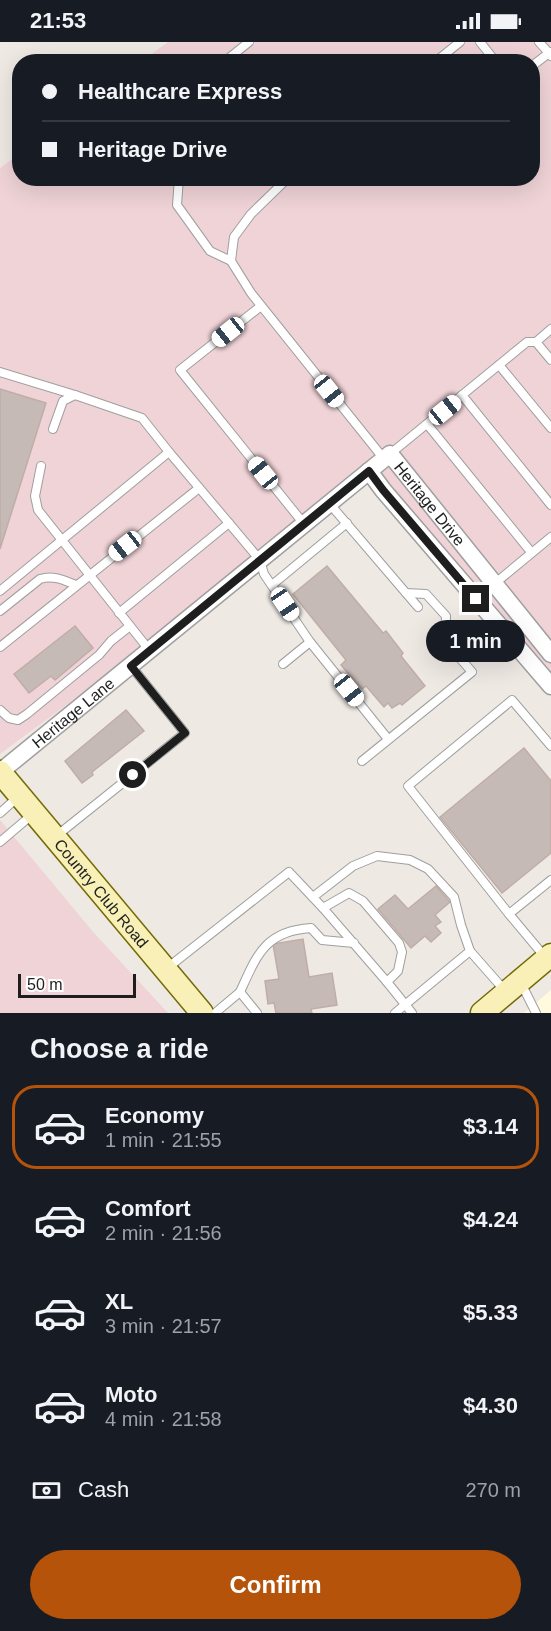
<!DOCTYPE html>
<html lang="en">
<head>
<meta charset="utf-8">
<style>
	:root { --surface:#171b24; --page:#242831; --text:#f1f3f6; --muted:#9ea1a6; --line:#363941; --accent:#b45309 }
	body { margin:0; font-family:Arial,sans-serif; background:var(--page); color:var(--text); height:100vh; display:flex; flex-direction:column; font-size:22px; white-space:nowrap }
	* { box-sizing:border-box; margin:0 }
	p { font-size:20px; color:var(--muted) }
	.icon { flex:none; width:33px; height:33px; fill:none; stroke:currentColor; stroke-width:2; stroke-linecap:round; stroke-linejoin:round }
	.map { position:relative; height:971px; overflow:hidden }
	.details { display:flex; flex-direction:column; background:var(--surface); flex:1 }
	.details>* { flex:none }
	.top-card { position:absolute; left:12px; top:12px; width:528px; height:132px; border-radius:24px; box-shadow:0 6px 24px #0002; display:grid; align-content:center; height:132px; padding:0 30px; background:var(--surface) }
	.scale { position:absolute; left:18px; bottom:15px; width:118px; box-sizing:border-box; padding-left:6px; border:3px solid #1e1e1e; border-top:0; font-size:16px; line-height:21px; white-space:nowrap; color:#1e1e1e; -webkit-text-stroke:4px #fff; paint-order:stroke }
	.end { position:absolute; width:27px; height:27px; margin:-14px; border:8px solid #1e1e1e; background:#fff; box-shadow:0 0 0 3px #fff }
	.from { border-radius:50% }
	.bubble { position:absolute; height:42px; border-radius:21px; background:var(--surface); box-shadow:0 6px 24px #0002; font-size:20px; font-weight:700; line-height:42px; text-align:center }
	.car { position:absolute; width:18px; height:36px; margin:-18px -9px; border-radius:8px; box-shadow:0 0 4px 2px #0007; background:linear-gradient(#fff 24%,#345 0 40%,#fff 0 76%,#345 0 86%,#fff 0) }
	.top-card b { display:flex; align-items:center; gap:21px; height:57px; font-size:22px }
	.top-card b+b { border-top:2px solid var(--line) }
	.top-card i { width:15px; height:15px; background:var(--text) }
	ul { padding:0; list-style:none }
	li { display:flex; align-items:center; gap:18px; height:84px; margin:0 12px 9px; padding:0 18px; border:3px solid transparent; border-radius:24px }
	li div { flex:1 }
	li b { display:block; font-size:22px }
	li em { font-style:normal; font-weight:700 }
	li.on { border-color:var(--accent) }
	li>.icon { width:54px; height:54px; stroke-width:1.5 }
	h2 { padding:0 30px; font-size:27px; line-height:72px }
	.pay { display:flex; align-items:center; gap:15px; height:66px; padding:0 30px; font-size:22px }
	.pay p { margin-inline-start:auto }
	.primary-button { display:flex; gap:12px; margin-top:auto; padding:12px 30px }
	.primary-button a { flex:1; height:69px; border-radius:36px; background:var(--accent); color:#fff; font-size:24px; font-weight:700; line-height:69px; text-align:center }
	.status { display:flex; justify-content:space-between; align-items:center; height:42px; padding:0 30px; background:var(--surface); direction:ltr }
	.status svg { height:16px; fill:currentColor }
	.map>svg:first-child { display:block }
	.commercial { fill:#efd3d7 }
	.education { fill:#fff9dd }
	.building { fill:#c6bab7; stroke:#c0ada6; stroke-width:1.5 }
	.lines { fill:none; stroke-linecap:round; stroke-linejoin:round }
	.lane-casing { stroke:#9f9f9f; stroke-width:10 }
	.street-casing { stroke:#9f9f9f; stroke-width:19 }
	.secondary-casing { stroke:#736b06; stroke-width:25 }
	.lane { stroke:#fff; stroke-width:8 }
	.street { stroke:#fff; stroke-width:16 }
	.secondary { stroke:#f9f0b8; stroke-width:22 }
	.route { stroke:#1e1e1e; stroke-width:8 }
	.labels { text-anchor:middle; stroke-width:4.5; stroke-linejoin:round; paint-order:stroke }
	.street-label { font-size:16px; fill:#1e1e1e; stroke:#fff }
</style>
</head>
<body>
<div class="status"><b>21:53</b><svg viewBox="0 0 49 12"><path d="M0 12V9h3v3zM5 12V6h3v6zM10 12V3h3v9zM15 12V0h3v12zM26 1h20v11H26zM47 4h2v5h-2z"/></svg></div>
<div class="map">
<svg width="551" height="971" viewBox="0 0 551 971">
	<rect width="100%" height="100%" fill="#efe9e4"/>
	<!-- commercial -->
	<g class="commercial">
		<polygon points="168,0 551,0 551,635 368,429 245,531 0,712 0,126 19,112 20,136 532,136 532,20 142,19"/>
		<polygon points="0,778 94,891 168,971 0,971"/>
	</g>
	<!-- education -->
	<polygon class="education" points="551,948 551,971 524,971"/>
	<!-- building -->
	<g class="building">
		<polygon points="0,347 46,361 0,507"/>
		<polygon points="327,524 383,591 386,589 403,611 401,614 425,644 402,663 400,661 392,666 388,661 384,665 366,644 362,647 341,623 346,618 293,552"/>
		<polygon points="75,584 93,606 55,638 51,634 29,651 14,632"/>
		<polygon points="126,668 144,689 92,730 93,733 82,741 65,719"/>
		<polygon points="524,706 551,739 551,811 502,851 440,775"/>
		<polygon points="436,844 450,860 435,873 441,880 435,884 441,891 431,900 425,894 411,906 378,867 395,853 408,867"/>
		<polygon points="303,897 309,935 332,931 337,963 311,967 312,971 276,971 274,961 268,962 265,939 279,937 273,902"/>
	</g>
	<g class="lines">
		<!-- lane casing -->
		<g class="lane-casing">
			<g id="lane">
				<polyline points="480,0 496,20"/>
				<polyline points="539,0 549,11 551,10"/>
				<polyline points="224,20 249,0"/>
				<polyline points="435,20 460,0"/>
				<polyline points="532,24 549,11 551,14"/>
				<polyline points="179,136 177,163 210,209 231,219"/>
				<polyline points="285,136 286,138 251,172 234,195 231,219 251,251 384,417"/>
				<polyline points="261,264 180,328 304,482"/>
				<polyline points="536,300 551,287"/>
				<polyline points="499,323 551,386"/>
				<polyline points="0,330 75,353"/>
				<polyline points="462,353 551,463"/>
				<polyline points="427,382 531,510"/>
				<polyline points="53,387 63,359 75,353 142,376 169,410"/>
				<polyline points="390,412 527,300 536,300 551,318"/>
				<polyline points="41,424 35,454 38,468 150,609"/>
				<polyline points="329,461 406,551 426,552 446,574 445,599 472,630 362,719"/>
				<polyline points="272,543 347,481"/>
				<polyline points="0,549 169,410 260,518 264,532 310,600 283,622"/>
				<polyline points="406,551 418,565"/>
				<polyline points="476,557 551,495"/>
				<path d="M0,569L40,537C54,533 63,538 76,543"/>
				<polyline points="119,571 229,481"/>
				<polyline points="310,600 388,697"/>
				<polyline points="0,605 199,446"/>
				<polyline points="0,668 9,676 18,678 27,672 99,613 111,599 130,584"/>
				<polyline points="0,771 19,754"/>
				<polyline points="55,795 185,691 131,624"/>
				<polyline points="0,800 34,771"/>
				<polyline points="313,855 353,824 377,814 410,818 428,827 454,855 461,883 470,909"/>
				<polyline points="323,866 387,940"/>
				<polyline points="509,872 408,744 512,658 551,704"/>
				<polyline points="545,915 509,872 551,838"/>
				<polyline points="166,927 289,830 323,866 349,851 363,859 399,901 402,910 398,929 387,940 412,971"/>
				<polyline points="520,939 536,971"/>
				<path d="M240,950C257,913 265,889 311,886L322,898L354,901"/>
				<polyline points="215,971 240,950 257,971"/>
				<polyline points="395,971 470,909 506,950"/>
			</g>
		</g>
		<!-- street casing -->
		<g class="street-casing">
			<g id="street">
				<polyline points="369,429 383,448 551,644"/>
				<path id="s1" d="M0,730L390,412L551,612"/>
			</g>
		</g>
		<!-- secondary casing -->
		<g class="secondary-casing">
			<g id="secondary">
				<path id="s2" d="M0,730L202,971"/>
				<polyline points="482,971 551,913"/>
			</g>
		</g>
		<!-- lane -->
		<use href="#lane" class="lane"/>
		<!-- street -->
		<use href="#street" class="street"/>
		<!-- secondary -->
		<use href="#secondary" class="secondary"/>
	</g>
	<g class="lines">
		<!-- route -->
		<polyline class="route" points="133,733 185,691 131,624 369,429 383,448 476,557"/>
	</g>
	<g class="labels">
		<!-- street labels -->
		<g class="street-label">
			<text dy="6" stroke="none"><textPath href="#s1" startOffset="567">Heritage Drive</textPath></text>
			<text dy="6" stroke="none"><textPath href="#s1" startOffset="94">Heritage Lane</textPath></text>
			<text dy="6" stroke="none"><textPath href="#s2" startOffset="158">Country Club Road</textPath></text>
		</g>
	</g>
</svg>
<div class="scale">50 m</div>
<i class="end from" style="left:133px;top:733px"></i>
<i class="end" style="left:476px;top:557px"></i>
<div class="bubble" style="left:426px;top:578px;width:99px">1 min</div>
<i class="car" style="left:228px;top:290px;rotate:231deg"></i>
<i class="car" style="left:329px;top:349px;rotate:141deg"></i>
<i class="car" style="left:445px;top:368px;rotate:51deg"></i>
<i class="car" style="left:263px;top:431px;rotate:321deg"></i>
<i class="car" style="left:125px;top:504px;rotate:232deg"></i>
<i class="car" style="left:285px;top:562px;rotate:146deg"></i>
<i class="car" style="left:349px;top:648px;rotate:141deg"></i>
<div class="top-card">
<b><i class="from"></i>Healthcare Express</b>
<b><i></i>Heritage Drive</b>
</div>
</div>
<section class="details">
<h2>Choose a ride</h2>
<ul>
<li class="on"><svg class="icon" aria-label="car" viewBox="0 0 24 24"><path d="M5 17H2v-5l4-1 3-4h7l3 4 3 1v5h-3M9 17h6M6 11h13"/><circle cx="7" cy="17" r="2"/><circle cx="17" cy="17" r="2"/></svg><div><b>Economy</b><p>1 min · 21:55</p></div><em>$3.14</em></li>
<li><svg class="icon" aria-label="car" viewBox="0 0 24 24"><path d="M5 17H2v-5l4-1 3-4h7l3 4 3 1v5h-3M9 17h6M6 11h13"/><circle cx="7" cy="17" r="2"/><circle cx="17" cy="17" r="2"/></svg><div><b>Comfort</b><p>2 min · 21:56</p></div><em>$4.24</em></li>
<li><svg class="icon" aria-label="car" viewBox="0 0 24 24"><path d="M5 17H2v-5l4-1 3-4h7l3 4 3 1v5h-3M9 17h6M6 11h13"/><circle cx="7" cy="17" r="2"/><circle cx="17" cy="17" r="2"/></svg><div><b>XL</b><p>3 min · 21:57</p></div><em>$5.33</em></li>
<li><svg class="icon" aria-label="car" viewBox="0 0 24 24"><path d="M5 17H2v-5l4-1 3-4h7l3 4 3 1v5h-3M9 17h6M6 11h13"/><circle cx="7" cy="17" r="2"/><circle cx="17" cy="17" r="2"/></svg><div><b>Moto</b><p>4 min · 21:58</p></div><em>$4.30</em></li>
</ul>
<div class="pay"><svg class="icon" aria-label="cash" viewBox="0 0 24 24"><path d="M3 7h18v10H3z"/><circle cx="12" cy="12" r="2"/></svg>Cash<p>270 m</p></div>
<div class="primary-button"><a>Confirm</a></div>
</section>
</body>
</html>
